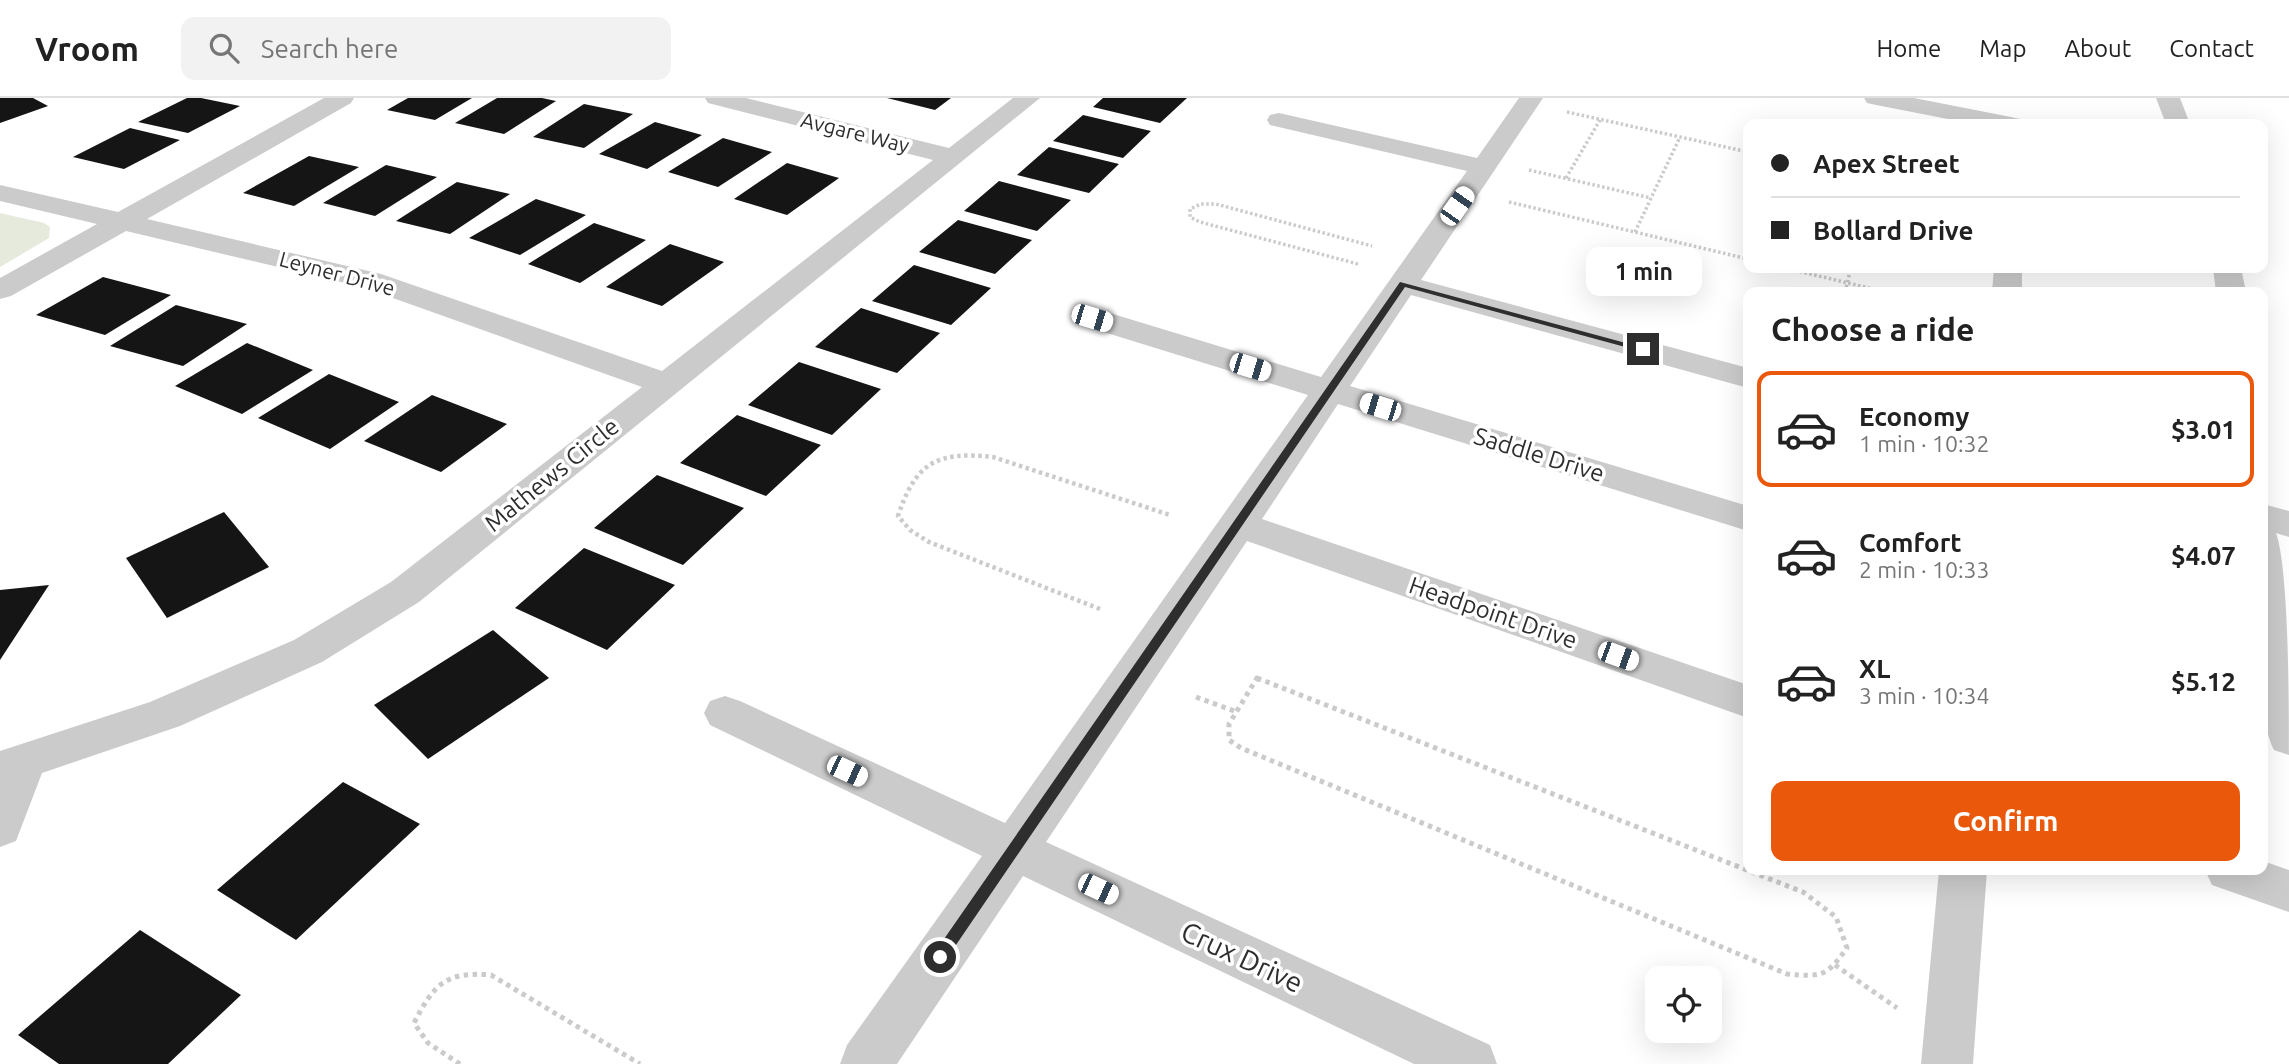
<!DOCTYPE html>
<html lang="en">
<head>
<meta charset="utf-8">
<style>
	:root { --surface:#fff; --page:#f2f2f2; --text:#222; --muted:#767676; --line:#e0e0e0; --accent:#ea580c }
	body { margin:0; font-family:Ubuntu,sans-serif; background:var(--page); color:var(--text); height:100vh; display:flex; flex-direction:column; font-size:26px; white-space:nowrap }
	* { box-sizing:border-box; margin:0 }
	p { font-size:23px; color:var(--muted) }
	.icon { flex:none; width:38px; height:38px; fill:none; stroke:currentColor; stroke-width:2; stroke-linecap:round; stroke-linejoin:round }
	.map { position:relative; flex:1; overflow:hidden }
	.sheet { position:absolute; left:1743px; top:189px; width:525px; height:588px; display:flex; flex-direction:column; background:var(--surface); border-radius:14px; box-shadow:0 7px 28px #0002 }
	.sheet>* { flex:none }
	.banner { position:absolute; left:1743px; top:21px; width:525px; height:154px; border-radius:14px; box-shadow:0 7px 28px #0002; display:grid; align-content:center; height:154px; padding:0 28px; background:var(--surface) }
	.fabs { position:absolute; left:1645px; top:868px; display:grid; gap:14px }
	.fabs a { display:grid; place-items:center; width:77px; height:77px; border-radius:14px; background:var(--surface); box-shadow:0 7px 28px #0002; font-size:35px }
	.end { position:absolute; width:32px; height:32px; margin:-16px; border:9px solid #2e2e2e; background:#fff; box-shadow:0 0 0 4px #fff }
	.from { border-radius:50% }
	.bubble { position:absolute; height:49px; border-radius:14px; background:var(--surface); box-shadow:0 7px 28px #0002; font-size:23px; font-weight:700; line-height:49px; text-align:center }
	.car { position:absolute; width:21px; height:42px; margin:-21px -10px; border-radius:9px; box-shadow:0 0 5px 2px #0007; background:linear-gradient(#fff 24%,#345 0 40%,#fff 0 76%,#345 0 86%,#fff 0) }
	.banner b { display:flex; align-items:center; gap:24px; height:66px; font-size:26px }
	.banner b+b { border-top:2px solid var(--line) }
	.banner i { width:18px; height:18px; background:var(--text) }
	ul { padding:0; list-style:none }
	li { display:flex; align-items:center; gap:21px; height:116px; margin:0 14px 10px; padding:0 14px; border:4px solid transparent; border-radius:14px }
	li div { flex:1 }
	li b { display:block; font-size:26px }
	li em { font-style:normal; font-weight:700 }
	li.selected { border-color:var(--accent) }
	li>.icon { width:63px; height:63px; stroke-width:1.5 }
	h2 { padding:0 28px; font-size:32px; line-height:84px }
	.cta { display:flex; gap:14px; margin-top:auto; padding:14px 28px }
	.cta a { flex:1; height:80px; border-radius:14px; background:var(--accent); color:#fff; font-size:28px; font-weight:700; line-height:80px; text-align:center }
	header { display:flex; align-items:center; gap:42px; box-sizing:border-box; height:98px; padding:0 35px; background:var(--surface); border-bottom:2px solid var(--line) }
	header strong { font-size:33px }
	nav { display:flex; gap:38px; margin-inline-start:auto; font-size:24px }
	.search { width:490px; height:63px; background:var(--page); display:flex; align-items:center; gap:18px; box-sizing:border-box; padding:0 24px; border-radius:14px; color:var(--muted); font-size:26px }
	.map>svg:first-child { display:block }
	.green { fill:#e5eadd }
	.building { fill:#151515 }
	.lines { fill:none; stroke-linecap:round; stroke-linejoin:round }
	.path-far2 { stroke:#cbcbcb; stroke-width:3.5; stroke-dasharray:2.5 2.5; stroke-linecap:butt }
	.path-far1 { stroke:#cbcbcb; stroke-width:4.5; stroke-dasharray:3.5 3.5; stroke-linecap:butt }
	.path { stroke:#cbcbcb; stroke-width:5; stroke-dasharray:4.5 4.5; stroke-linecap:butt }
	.minor { fill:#cbcbcb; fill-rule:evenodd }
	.route { fill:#2e2e2e }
	.labels { text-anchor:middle; stroke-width:7; stroke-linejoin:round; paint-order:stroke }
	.far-street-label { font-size:21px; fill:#2e2e2e; stroke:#fff }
	.street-label { font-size:24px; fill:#2e2e2e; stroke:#fff }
	.near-street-label { font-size:28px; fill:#2e2e2e; stroke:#fff }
</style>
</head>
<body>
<header>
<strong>Vroom</strong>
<div class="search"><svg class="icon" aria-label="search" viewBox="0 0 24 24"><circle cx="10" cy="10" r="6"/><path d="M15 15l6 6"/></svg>Search here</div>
<nav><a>Home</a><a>Map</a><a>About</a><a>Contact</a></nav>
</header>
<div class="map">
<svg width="2289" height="966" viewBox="0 0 2289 966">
	<rect width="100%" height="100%" fill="#fff"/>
	<!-- green -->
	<polygon class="green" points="0,115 44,125 50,129 49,140 0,169"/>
	<!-- building -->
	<g class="building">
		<polygon points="0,0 33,0 48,8 0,25"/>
		<polygon points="187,0 201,0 240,8 188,35 138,24"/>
		<polygon points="408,0 472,0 435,22 387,12"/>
		<polygon points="497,0 542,0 556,3 504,36 455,25"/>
		<polygon points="887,0 951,0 935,12"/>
		<polygon points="1103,0 1187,0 1160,25 1093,9"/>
		<polygon points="584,6 633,16 584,50 533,39"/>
		<polygon points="1083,17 1151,33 1123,60 1053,43"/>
		<polygon points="655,24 702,37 647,71 599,56"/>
		<polygon points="130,30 180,42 124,71 73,59"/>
		<polygon points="723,40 772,54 718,89 668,74"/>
		<polygon points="1049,49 1119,66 1089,95 1017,77"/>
		<polygon points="309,58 359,69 294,108 243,95"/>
		<polygon points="787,65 839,80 787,117 734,101"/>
		<polygon points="386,67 437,79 375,118 323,105"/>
		<polygon points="999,83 1071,102 1037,133 964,113"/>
		<polygon points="457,84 510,96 450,136 396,123"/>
		<polygon points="536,101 586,117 520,157 469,140"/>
		<polygon points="958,122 1032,142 995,176 919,154"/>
		<polygon points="594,125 646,142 580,185 528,166"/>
		<polygon points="670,146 724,164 662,208 606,189"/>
		<polygon points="914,167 991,190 951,227 872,203"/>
		<polygon points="103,179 171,197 105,237 36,217"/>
		<polygon points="176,207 247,226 183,268 110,248"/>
		<polygon points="861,210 940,235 897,275 815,249"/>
		<polygon points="247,245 313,272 242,316 175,288"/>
		<polygon points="799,264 881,291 832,337 748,307"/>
		<polygon points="329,276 399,304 330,351 258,320"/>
		<polygon points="432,297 507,326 441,374 364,343"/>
		<polygon points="737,317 821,347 766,398 680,365"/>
		<polygon points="657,377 744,410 683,467 594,430"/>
		<polygon points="224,414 269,469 167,520 126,460"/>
		<polygon points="584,450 675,487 607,552 515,510"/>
		<polygon points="49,487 0,562 0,492"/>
		<polygon points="493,532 549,580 428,661 374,607"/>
		<polygon points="343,684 420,726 296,842 217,792"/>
		<polygon points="140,832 241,897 168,966 59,966 18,937"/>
	</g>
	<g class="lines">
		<!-- path-far2 -->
		<g class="path-far2">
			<polyline points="1567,14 1748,54"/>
			<polyline points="1529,72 1651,100"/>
			<polyline points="1566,80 1600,22"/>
			<polyline points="1509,104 1748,161"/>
			<polyline points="1635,134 1680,39"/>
			<polyline points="1358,166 1200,124 1190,119 1190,111 1201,106 1216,106 1372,148"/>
			<polyline points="1785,170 1886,194"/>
			<polyline points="1845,194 1851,170"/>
		</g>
		<!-- path-far1 -->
		<path class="path-far1" d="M1100,511L929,444L910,432L898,418C916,364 937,353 993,359L1170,417"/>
		<!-- path -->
		<g class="path">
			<path d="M1257,580L1803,794L1836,819L1847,850C1826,879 1822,879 1787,876L1241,650L1229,642V626Z"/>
			<polyline points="1196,599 1237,614"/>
			<polyline points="1835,867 1897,910"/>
			<path d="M460,966L428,945L414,925C434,886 446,873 491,877L640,966"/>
		</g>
		<!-- minor -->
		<g class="minor">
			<polygon points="324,0 354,0 351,5 147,121 381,176 662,273 933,62 708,5 705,0 746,0 949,50 1013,0 1040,0 419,504 322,564 180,628 42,675 16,743 0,749 0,653 150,604 294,542 391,484 642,289 362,189 126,133 11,198 0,201 0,180 97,126 0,103 0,87 118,114"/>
			<polygon points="1519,0 1543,0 1421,182 1748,270 1748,290 1411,197 1350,288 1748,408 1748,433 1338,306 1262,421 1748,587 1748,620 1247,443 1046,744 1490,947 1497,966 1414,966 1023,778 897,966 840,966 847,947 982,758 710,627 704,615 710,603 725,598 740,603 1005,725 1308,297 1081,227 1077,220 1081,213 1092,211 1103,213 1321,279 1467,73 1270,27 1267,22 1270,17 1279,15 1477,60"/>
			<polygon points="1864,0 1914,0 2011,19 2020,21 2023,26 1974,26 1876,7 1867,5"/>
			<polygon points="2156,0 2180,0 2190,26 2166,26"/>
			<polygon points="1994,170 2022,170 2022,194 1992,194"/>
			<polygon points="2213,170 2241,170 2246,194 2216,194"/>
			<path d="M2263,406L2289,413V439L2276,435C2289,471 2289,609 2289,657L2274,652C2253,612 2263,482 2263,431L2267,432L2263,431Z"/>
			<polygon points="2263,763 2289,772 2289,814 2212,787 2205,772 2263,772"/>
			<polygon points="1939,772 1987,772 1973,966 1921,966"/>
		</g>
	</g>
	<!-- route -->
	<polygon class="route" points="1400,184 1648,251 1640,253 1405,189 945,863 935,863 935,854"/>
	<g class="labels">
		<!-- far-street labels -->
		<g class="far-street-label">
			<text transform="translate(855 35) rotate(14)" y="7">Avgare Way</text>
			<text transform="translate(337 176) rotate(15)" y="7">Leyner Drive</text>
		</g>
		<!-- street labels -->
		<g class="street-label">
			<text transform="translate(1539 357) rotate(17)" y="8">Saddle Drive</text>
			<text transform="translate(552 377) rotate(-39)" y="8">Mathews Circle</text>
			<text transform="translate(1493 515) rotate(19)" y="8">Headpoint Drive</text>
		</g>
		<!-- near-street labels -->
		<g class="near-street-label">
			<text transform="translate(1242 859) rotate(25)" y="10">Crux Drive</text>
		</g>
	</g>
</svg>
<div class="fabs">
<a><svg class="icon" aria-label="locate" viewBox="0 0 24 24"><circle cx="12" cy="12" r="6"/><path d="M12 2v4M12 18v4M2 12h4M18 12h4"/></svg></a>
</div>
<i class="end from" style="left:940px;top:859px"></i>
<i class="end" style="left:1643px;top:251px"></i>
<div class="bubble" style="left:1586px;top:149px;width:116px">1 min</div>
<i class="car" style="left:1457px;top:108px;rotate:35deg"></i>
<i class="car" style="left:1092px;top:220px;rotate:107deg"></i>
<i class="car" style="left:1250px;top:269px;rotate:107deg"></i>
<i class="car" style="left:1380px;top:309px;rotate:287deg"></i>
<i class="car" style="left:1618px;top:558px;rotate:110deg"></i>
<i class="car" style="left:847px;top:673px;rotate:115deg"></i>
<i class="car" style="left:1098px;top:791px;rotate:115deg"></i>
<div class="banner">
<b><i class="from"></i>Apex Street</b>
<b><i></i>Bollard Drive</b>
</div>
<section class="sheet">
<h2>Choose a ride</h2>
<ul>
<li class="selected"><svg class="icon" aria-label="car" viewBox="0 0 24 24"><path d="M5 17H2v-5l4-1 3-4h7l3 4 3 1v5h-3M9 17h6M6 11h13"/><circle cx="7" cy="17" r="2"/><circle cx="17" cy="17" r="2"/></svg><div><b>Economy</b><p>1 min · 10:32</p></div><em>$3.01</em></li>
<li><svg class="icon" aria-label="car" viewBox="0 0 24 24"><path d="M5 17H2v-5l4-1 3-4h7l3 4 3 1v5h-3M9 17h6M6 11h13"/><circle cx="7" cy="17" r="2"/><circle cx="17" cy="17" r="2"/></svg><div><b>Comfort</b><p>2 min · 10:33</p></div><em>$4.07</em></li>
<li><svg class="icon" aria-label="car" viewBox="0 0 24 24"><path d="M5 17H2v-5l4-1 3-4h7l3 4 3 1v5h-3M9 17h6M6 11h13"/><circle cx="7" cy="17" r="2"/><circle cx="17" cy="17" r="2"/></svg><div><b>XL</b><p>3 min · 10:34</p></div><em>$5.12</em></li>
</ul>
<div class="cta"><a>Confirm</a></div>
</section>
</div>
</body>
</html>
